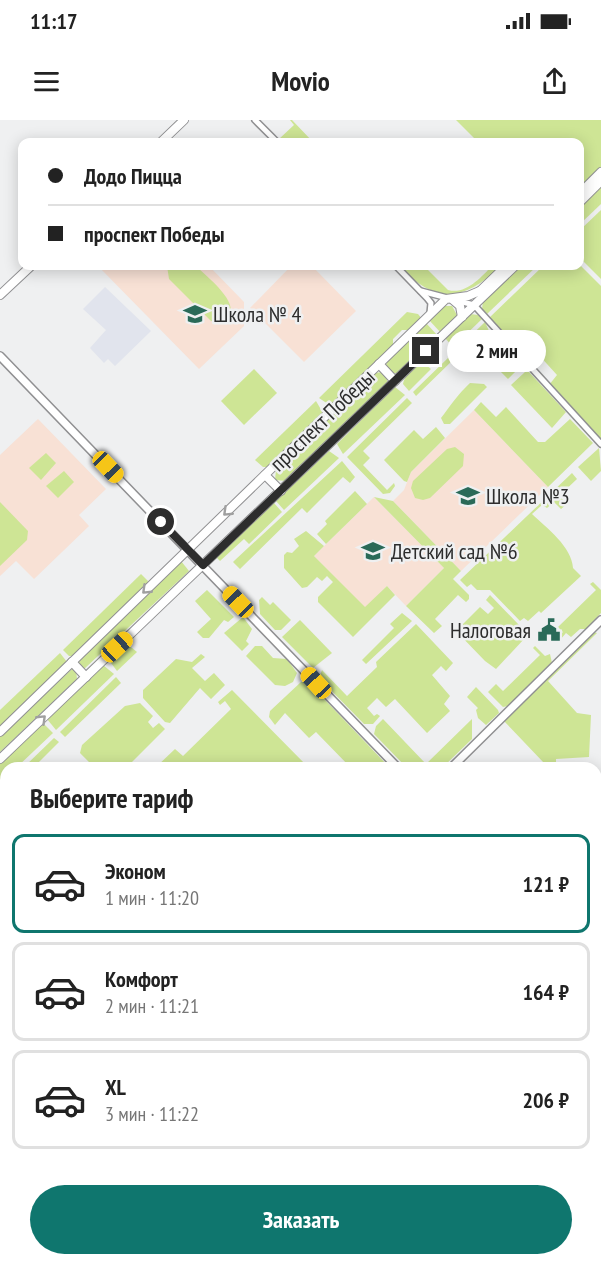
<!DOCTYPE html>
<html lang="ru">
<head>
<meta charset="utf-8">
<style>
	:root { --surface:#fff; --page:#f6f6f6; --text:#222; --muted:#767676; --line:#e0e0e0; --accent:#0f766e }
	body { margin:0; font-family:"PT Sans Narrow",sans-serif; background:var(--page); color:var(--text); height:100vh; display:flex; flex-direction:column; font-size:22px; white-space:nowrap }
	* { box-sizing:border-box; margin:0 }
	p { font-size:20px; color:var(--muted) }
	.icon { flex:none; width:33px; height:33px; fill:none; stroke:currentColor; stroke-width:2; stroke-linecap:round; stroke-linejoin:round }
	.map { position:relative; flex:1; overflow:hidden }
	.sheet { position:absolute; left:0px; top:642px; width:602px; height:504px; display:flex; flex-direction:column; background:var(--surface); border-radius:18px 18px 0 0; box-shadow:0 3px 15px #0003 }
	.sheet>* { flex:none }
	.top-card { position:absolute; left:18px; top:18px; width:566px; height:132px; border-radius:12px; box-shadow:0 3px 15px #0003; display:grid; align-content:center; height:132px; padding:0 30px; background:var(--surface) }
	.end { position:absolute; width:27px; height:27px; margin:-14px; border:8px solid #2d2d2d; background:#fff; box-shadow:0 0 0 3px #fff }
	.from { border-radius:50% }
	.bubble { position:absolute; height:42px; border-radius:21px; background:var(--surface); box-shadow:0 3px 15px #0003; font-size:20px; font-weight:600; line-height:42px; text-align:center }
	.car { position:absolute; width:18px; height:36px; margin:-18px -9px; border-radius:8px; box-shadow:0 0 4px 2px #0007; background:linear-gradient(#f5c518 24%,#345 0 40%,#f5c518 0 76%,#345 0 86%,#f5c518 0) }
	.top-card b { display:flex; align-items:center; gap:21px; height:57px; font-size:22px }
	.top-card b+b { border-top:2px solid var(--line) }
	.top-card i { width:15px; height:15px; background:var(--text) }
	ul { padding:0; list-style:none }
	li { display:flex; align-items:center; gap:18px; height:99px; margin:0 12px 9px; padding:0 18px; border:3px solid var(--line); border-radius:12px }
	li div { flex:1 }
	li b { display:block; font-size:22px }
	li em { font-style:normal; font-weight:600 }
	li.selected { border-color:var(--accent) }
	li>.icon { width:54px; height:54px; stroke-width:1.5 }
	h2 { padding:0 30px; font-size:27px; line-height:72px }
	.action { display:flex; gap:12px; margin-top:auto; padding:12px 30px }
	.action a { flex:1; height:69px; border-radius:36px; background:var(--accent); color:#fff; font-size:24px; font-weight:600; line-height:69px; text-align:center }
	.status { display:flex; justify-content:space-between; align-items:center; height:42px; padding:0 30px; background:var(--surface); direction:ltr }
	.status svg { height:16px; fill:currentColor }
	header { display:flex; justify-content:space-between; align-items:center; height:78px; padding:0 30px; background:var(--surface); font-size:27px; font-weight:600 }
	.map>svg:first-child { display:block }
	.built { fill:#e1e4ed }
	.education { fill:#f8e1d5 }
	.green { fill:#cee595 }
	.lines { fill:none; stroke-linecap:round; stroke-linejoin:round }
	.minor-casing { stroke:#909092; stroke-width:8 }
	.tertiary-casing { stroke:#909092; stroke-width:10 }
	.secondary-casing { stroke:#909092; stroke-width:10 }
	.minor { stroke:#fff; stroke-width:5 }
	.tertiary { stroke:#fff; stroke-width:7 }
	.secondary { stroke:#fff; stroke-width:8 }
	.oneway { stroke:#a0a0a0 }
	.route { stroke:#2d2d2d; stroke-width:8 }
	.labels { text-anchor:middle; stroke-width:5; stroke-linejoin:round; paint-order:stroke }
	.poi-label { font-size:22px; fill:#2d2d2d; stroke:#eff0f1; text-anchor:start }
	.street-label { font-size:22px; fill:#2d2d2d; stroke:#eff0f1 }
</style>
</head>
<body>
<div class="status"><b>11:17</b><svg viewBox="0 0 49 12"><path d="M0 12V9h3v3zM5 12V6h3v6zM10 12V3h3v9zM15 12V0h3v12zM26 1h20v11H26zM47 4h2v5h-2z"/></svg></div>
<header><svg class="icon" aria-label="menu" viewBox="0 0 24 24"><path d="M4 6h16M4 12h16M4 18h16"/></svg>Movio<svg class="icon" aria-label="share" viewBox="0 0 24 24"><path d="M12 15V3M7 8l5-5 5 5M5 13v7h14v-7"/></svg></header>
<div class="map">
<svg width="601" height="1146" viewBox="0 0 601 1146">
	<rect width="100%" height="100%" fill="#eff0f1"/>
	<!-- built -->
	<g class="built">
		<polygon points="105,167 151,211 115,246 108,239 104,243 90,228 106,210 83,189"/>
		<polygon points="596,882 601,887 601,1020 596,1069"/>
	</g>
	<!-- education -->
	<g class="education">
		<polygon points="98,146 209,146 244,182 244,206 199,249"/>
		<polygon points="291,146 312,146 356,191 304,242 250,188"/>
		<polygon points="474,290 548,367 461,451 393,381 404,370 411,352"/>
		<polygon points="38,299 106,369 79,395 89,406 34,459 16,441 0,456 0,335"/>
		<polygon points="374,377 444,448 406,486 387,466 365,488 314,436"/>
	</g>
	<!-- green -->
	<g class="green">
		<polygon points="290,0 292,0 313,22 282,22 279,19 294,5"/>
		<polygon points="456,0 601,0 601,48 579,69 579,22 478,22"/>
		<polygon points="601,65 601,84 579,105 579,87"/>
		<polygon points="601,90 601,159 579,137 579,111"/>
		<polygon points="579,144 601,166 601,320 549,265 557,255 537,233 526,239 489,198 543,146"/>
		<path d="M167,146H196C206,156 241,183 228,197C223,203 217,202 211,201L169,159Z"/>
		<path d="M399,146H424L448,170C466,175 481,157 492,146H501C463,182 436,185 399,146Z"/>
		<polygon points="519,146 537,146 487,194 482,189 483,181"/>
		<polygon points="445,186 452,186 457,195 441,213 429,200"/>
		<polygon points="407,192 418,194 422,199 410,210 402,210 393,219 393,227 331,286 319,278"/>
		<polygon points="470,194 478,195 482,199 453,227 445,218"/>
		<polygon points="485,202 489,211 474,227 474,243 471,243 471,237 455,238 416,276 413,272"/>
		<polygon points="426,203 438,216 399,253 392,253 386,246 387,241"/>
		<polygon points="494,214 520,243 519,248 508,259 493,244 478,243 478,228"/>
		<path d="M424,243L431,249L409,271L403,264C404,256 415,244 424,243Z"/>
		<polygon points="254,249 277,273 244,305 221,281"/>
		<polygon points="382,252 386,255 388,264 287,361 275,360 276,350 375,253"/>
		<polygon points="525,252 529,252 566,292 552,308 511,265"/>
		<path d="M470,263L484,264L487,267L450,304H444L441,298C451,285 458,274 470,263Z"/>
		<polygon points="395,267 405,275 343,334 337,324"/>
		<polygon points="407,278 412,283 363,331 370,338 363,345 387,370 394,363 395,366 390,373 383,374 347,337"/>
		<polygon points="316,281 323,293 268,347 263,347 255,340"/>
		<polygon points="481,282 496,297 506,287 538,322 545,322 570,299 593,323 548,367 474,290"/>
		<polygon points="436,307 445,318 411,352 407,362 404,361 384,340 414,310 423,319"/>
		<polygon points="455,327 464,334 463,346 430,378 423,380 415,378 411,368 413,361 447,329"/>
		<polygon points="599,328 601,351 591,361 578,347"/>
		<polygon points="329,331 339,338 284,390 276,381"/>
		<polygon points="46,333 56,343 41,360 29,348"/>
		<polygon points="342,341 355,357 350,363 343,357 307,393 302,388 240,449 233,442 235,440"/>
		<polygon points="64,351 74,362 58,378 46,366"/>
		<path d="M572,353L577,359L559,376L567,384L561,389L554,382L547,388L542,385L532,394C547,408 572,427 573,448L581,456L541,493L539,491L528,501L524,498L520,501L490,470H477L471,464L467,467L460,460Z"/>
		<polygon points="355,371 367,384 326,424 317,414 327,404 325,401"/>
		<polygon points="374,377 393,381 461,451 453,459 469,475 469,479 466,482 458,475 435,499 442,506 434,513 406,486 444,448"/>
		<polygon points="0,382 28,411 27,420 0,446"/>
		<polygon points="274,383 282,392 249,424 244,419 220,441 216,437"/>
		<polygon points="306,411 324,426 314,436 365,487 387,466 395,475 353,517 318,482 318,477 333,462 327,456 322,461 317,457 307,467 302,468 284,448 284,435 287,432 292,433 299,426 294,419"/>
		<polygon points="181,441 189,451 83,550 79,544 80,539"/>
		<polygon points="141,454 148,461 146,467 73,536 69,536 63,530"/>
		<polygon points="593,462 601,470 601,493 586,509 580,509 571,517 566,513 560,520 558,517 563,512 558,507 596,470 590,464"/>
		<polygon points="207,470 234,497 228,502 224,500 209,518 203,518 197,512 211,499 195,481"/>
		<polygon points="490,475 519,505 517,507 525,518 496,549 485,541 456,511 480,487 488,494 494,488 486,480"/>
		<polygon points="262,477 270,485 273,482 291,500 281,510 275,510 260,494 259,480"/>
		<polygon points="402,493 412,501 366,544 362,540 394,508 390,504"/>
		<polygon points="243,497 252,509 246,521 249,524 242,531 224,513"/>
		<polygon points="300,500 332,533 313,548 282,517"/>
		<polygon points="416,504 453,543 446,551 441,546 432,555 450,576 444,584 450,591 427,613 395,579 386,587 377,578 367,588 374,596 377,594 380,596 373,604 364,604 319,558 322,550 347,576 377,547 376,542"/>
		<polygon points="594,512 597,513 548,561 577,593 591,595 589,637 556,639 556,648 540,648 544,643 503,600"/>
		<polygon points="126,523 137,532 117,551 108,539"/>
		<polygon points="255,526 262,526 273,538 287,539 297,553 293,562 285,566 275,565 246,536"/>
		<polygon points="535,526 545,536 550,534 552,543 508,586 503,587 488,572 496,564 503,571 540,535 533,528"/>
		<polygon points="60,533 67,542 0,608 0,590"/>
		<polygon points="201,534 205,537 192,548 205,561 214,553 225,565 211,579 200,568 170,603 165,602 143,578 143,570 176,539 192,542"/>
		<polygon points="103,545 114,554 56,610 47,599"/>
		<polygon points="72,549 76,550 77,559 0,632 0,616"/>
		<polygon points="116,557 121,563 65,617 60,612"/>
		<polygon points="307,561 390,648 351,648 316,612 309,618 285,593 275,605 269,597 270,591 301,562"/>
		<polygon points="476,567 498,590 499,593 486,605 478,598 476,590 478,588 467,577"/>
		<polygon points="232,570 309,648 155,648 175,629 183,636 231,589 225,581 220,585 218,582"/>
		<polygon points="140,583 153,596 148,602 153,608 159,603 165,609 131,643 93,646 80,633 82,625 125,586"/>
		<polygon points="383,599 426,644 472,599 472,619 442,648 407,648 374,614 376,606"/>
		<polygon points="43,603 53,613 16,648 6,648 6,658 0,664 0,640"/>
		<polygon points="54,618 59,622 33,648 23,648"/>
		<polygon points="601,1020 601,1146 541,1146 542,1140 596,1140 596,1069"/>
	</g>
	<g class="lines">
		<!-- minor casing -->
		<g class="minor-casing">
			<g id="minor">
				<polyline points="255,0 277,22"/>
				<polyline points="396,146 427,178 431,183 430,193"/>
				<polyline points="421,171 474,185 601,324"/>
				<polyline points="596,795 601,790"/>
				<polyline points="69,1146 75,1140"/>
				<polyline points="130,1146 136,1140"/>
			</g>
		</g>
		<!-- tertiary casing -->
		<g class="tertiary-casing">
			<g id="tertiary">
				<polyline points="0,236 398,648"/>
				<polyline points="451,648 601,500"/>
				<polyline points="596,839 601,844"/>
				<polyline points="0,983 6,990"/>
				<polyline points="0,1078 6,1072"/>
				<polyline points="152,1140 158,1146"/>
				<polyline points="272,1146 274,1140"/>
			</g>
		</g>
		<!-- secondary casing -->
		<g class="secondary-casing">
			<g id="secondary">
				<polyline points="161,22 184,0"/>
				<polyline points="579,74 601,52"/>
				<polyline points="579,83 601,61"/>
				<polyline points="479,172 506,146"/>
				<polyline points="0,175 31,146"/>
				<polyline points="453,180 460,186 462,197"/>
				<polyline points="379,244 395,261"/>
				<polyline points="265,355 281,371"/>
				<polyline points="72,542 86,557"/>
				<polyline points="0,612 446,179 468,176 482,170"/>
				<polyline points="0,639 515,146"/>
			</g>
		</g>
		<!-- minor -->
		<use href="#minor" class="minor"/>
		<!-- tertiary -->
		<use href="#tertiary" class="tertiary"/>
		<!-- secondary -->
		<use href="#secondary" class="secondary"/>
	</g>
	<!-- one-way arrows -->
	<defs><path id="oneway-chevron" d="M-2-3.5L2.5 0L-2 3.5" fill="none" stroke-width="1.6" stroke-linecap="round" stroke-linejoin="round" transform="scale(1.5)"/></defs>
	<g class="oneway">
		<use href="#oneway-chevron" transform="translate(227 392) rotate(136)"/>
		<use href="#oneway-chevron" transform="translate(146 470) rotate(136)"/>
		<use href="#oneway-chevron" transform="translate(42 599) rotate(-44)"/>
	</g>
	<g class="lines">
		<!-- route -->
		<polyline class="route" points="161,402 203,445 426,231"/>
	</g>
	<!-- icons -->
	<defs>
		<g id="school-bare" transform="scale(1.8)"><path d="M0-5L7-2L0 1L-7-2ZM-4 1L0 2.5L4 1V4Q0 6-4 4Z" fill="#2a6a58" stroke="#eff0f1" stroke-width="2.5" paint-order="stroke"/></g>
		<g id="civic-bare" transform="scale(1.8)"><path d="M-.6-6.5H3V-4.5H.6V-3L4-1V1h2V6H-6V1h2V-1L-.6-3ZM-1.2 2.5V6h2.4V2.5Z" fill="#2a6a58" stroke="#eff0f1" stroke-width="2.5" paint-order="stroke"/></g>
	</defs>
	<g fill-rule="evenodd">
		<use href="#school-bare" x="195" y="194"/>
		<use href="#school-bare" x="468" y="376"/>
		<use href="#school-bare" x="373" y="431"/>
		<use href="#civic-bare" x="549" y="510"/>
	</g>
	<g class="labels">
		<!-- poi labels -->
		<g class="poi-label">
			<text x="213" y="202">Школа № 4</text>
			<text x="486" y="384">Школа №3</text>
			<text x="391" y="439">Детский сад №6</text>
			<text x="531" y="518" text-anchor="end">Налоговая</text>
		</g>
		<!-- street labels -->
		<g class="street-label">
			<text transform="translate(322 300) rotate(-44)" y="8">проспект Победы</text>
		</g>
	</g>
</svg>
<i class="end from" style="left:161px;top:402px"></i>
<i class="end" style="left:426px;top:231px"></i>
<div class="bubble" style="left:447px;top:210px;width:99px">2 мин</div>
<i class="car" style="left:108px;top:347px;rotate:136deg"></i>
<i class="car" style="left:238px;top:482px;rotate:316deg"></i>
<i class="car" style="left:117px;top:527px;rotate:47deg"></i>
<i class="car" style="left:316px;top:563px;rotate:317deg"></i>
<div class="top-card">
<b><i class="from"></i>Додо Пицца</b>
<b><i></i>проспект Победы</b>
</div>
<section class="sheet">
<h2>Выберите тариф</h2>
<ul>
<li class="selected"><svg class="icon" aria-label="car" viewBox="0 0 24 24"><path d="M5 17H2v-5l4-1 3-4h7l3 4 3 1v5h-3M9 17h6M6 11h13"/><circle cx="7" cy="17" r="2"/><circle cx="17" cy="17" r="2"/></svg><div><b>Эконом</b><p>1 мин · 11:20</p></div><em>121 ₽</em></li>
<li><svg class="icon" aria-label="car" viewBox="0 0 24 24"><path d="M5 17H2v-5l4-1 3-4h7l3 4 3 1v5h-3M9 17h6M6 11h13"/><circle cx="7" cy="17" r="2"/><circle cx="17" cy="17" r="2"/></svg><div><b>Комфорт</b><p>2 мин · 11:21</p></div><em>164 ₽</em></li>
<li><svg class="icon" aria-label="car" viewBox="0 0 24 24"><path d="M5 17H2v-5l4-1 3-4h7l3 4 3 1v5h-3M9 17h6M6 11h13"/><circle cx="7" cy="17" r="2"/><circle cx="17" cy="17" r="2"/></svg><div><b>XL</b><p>3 мин · 11:22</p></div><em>206 ₽</em></li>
</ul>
<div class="action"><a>Заказать</a></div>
</section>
</div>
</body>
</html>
